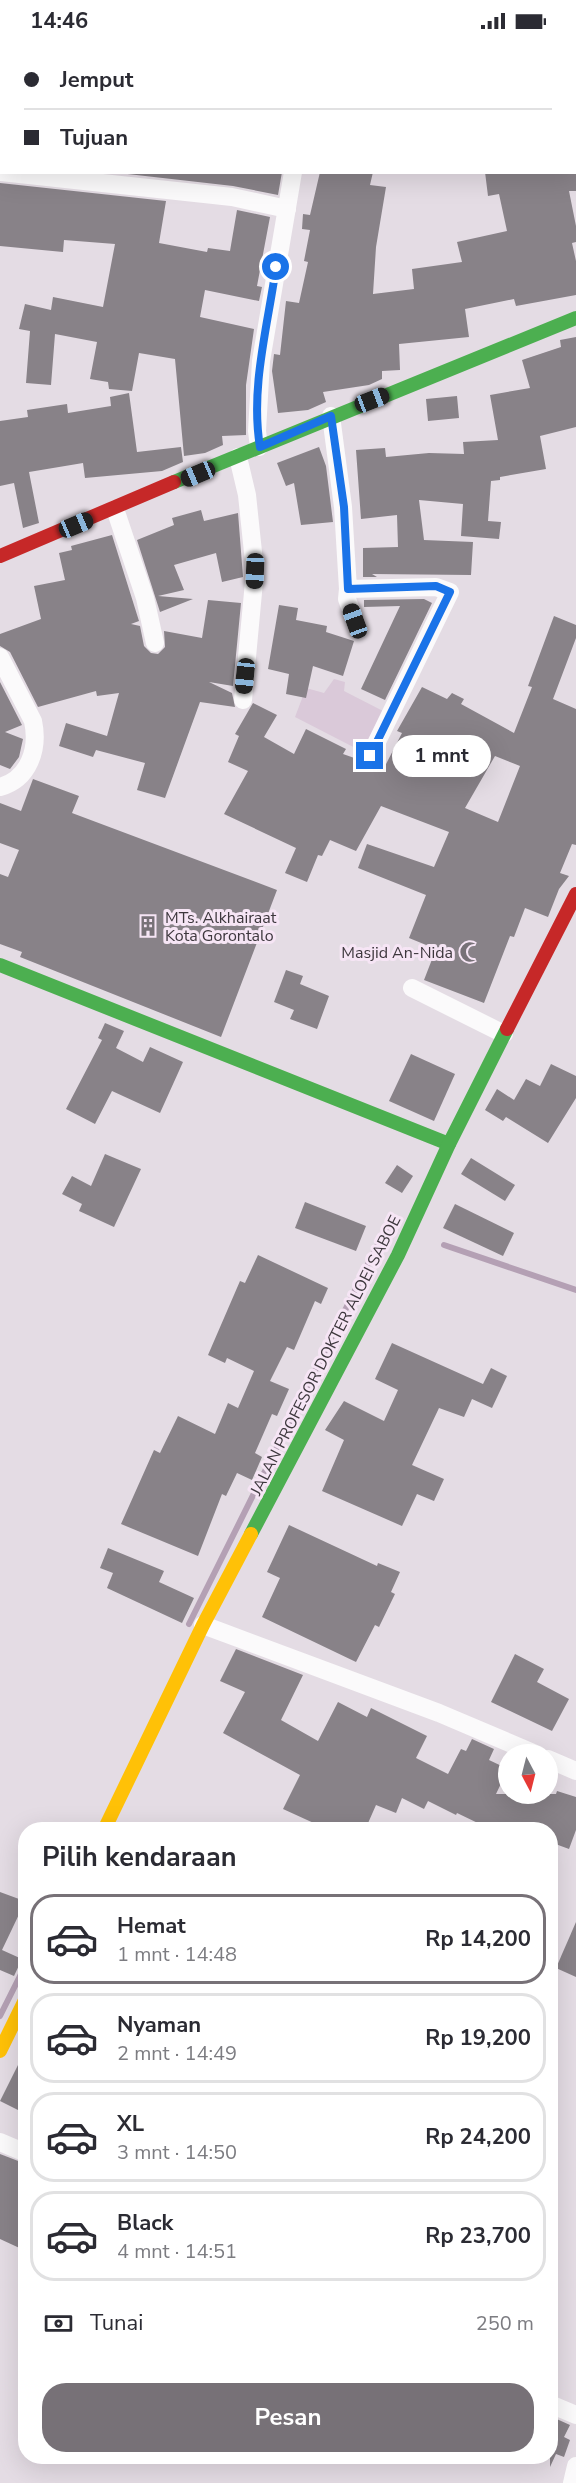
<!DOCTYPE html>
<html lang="id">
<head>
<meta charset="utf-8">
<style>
	:root { --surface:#fff; --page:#f2f2f3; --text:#2b2b33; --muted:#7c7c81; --line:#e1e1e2; --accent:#777177 }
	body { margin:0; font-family:"Nunito Sans",sans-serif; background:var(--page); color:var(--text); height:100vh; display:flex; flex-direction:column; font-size:22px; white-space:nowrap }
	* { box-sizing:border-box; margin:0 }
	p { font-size:20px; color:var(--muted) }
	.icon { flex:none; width:33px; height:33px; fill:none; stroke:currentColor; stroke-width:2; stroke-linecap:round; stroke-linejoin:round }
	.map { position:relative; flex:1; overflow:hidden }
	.side { position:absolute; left:18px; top:1780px; width:540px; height:642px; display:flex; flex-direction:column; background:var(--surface); border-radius:24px; box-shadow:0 6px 24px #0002 }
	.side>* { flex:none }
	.banner { position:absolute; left:0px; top:0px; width:576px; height:132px; box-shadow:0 6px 24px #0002; display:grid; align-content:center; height:132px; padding:0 24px; background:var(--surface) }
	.needle { width:39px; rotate:173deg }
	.controls { position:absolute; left:498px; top:1702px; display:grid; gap:12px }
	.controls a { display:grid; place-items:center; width:60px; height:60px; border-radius:50%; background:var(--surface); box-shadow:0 6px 24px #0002; font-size:30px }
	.end { position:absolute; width:27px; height:27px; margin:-14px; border:8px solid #1a73e8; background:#fff; box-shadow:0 0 0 3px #fff }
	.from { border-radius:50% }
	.bubble { position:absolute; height:42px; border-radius:21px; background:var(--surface); box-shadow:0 6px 24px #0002; font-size:20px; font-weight:700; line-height:42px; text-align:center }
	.car { position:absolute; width:18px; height:36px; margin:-18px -9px; border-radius:8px; box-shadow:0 0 4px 2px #0007; background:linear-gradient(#222 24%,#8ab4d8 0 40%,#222 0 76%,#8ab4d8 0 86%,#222 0) }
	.banner b { display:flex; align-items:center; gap:21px; height:57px; font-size:22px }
	.banner b+b { border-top:2px solid var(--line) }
	.banner i { width:15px; height:15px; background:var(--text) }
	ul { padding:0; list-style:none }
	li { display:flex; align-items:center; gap:18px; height:90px; margin:0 12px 9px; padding:0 12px; border:3px solid var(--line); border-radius:24px }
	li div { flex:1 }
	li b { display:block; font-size:22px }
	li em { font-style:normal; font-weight:700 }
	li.selected { border-color:var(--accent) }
	li>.icon { width:54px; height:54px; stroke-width:1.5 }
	h2 { padding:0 24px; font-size:27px; line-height:72px }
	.pay { display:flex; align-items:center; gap:15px; height:66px; padding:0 24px; font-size:22px }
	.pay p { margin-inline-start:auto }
	.action { display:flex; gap:12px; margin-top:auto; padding:12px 24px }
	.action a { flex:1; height:69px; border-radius:24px; background:var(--accent); color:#fff; font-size:24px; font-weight:700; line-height:69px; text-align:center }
	.status { display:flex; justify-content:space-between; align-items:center; height:42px; padding:0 30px; background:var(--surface); direction:ltr }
	.status svg { height:16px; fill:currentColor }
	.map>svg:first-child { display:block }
	.green { fill:#dac9d9 }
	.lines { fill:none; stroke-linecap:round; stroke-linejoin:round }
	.stream { stroke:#b4a0b4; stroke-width:6 }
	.building { fill:#888288; fill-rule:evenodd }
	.street { stroke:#fbfafb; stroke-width:18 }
	.fast { stroke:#4caf50; stroke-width:14 }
	.slow { stroke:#ffc107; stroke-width:14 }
	.jam { stroke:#c62828; stroke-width:14 }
	.route { stroke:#1a73e8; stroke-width:8 }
	.labels { text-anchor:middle; stroke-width:6; stroke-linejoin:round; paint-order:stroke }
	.poi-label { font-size:16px; fill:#3d373d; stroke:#f6e5f5; text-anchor:start }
	.street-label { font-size:16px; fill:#3d373d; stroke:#f6e5f5 }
</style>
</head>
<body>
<div class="status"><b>14:46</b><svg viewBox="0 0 49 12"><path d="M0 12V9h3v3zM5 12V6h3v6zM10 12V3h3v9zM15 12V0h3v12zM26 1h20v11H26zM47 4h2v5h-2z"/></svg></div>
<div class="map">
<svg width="576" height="2441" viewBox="0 0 576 2441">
	<rect width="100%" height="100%" fill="#e4dce4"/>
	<!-- green -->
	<polygon class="green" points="334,637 345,640 344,649 383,669 365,711 295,675 306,646 324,651"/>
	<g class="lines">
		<!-- stream -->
		<g class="stream">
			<polyline points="444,1203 576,1248"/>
			<polyline points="189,1582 387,1184"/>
			<polyline points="0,1974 26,1922"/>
		</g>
	</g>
	<!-- building -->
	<g class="building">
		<polygon points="110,130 282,130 278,153 233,144"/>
		<polygon points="320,130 373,130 370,143 386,145 376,205 373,252 414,247 412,227 462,220 457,200 507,189 499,152 488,154 485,130 576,130 576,149 569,149 576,184 576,200 572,201 576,219 576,253 516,264 514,257 465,267 469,295 399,302 400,328 382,329 382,337 369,343 323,350 326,360 308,368 278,371 272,329 274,312 280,313 286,259 299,261 308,220 304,219 310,188 302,187 303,172 310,173"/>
		<polygon points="0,141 166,159 159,201 207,210 208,206 230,209 237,168 270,175 257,244 262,245 259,259 205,248 200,275 254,287 246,343 246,393 222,394 223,403 205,411 184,414 175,317 139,311 132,349 109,347 108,340 90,337 97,300 55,292 51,343 26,341 30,289 19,287 25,262 51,268 53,255 103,265 115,202 64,198 63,210 0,204"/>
		<polygon points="576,295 576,385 540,394 546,427 500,435 500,438 491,439 488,479 501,480 499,497 461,494 463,462 419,458 424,498 473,500 471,533 372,532 377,535 363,535 363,506 398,505 397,473 361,477 356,408 385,406 386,415 429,411 464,412 463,400 498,398 490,353 530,346 522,318 561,305 560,298"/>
		<polygon points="129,351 137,410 181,405 183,420 162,429 85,436 83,421 29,430 39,481 23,486 14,441 0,444 0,379 28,375 27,368 67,362 68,371 111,364 110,355"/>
		<polygon points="457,354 459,376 428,379 426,357"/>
		<polygon points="319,405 326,424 333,480 301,483 294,441 286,444 277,421"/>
		<polygon points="201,468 204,479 238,471 243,535 222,540 216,511 174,523 184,548 158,554 193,557 160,570 137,498 174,483 172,476"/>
		<polygon points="112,493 139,579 131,582 140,584 144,604 151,611 158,612 165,605 164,589 202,596 208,558 241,561 233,644 209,640 232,651 235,665 200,660 165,756 137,748 145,721 96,708 93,715 59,704 66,681 107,694 119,651 97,654 96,649 38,665 10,610 0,604 0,592 41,577 34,544 65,538 59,511 72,508 71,504"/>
		<polygon points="424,557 432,561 385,658 361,647 400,564 364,565 364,558"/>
		<polygon points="279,563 298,566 296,578 327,584 326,590 354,599 343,634 313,624 306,656 286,652 289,632 268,627"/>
		<path d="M554,574L576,583V596L553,657L576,667V803L572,802L560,831L569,834L559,847L548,875L525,866L514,895L510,894L484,961L424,938L436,907L409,896L426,853L358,826L367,802L434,825L449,790L381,764L356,809L330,798L322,814L318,813L307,840L285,831L296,806L224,772L248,729L228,720L239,694L235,692L253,661L277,673L264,695L294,712L306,687L346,707L343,712L360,718L370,725L376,723L384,726L402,691L397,689L422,645L447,657L452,651L464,657L461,662L514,691L532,645L528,644ZM495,714L520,724L498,780L465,766Z"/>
		<polygon points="0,640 22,683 5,690 23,697 19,715 10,727 0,723"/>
		<polygon points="33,737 79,754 72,771 277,848 221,995 20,915 22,910 0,902 0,832 8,835 19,808 0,801 0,761 21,769"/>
		<polygon points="286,928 303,934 300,942 329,954 317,987 290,977 294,968 274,960"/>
		<polygon points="105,981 124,989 116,1006 143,1020 150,1005 183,1020 160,1071 112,1049 95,1082 66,1067 102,998 98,996"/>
		<polygon points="411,1012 455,1032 434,1079 389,1059"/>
		<polygon points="551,1022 576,1034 576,1056 548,1101 506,1075 503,1079 485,1068 497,1047 514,1058 526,1037 540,1044"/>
		<polygon points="105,1112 141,1127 114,1185 79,1169 82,1162 62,1152 72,1134 91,1144"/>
		<polygon points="471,1116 515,1143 505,1159 461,1132"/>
		<polygon points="397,1123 413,1134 402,1151 385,1141"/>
		<polygon points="305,1160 366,1184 356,1209 295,1186"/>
		<polygon points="455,1162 514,1191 503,1214 443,1186"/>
		<polygon points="258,1213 328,1246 321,1262 315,1259 294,1308 287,1305 270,1339 289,1347 277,1374 272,1372 255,1411 262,1415 252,1438 237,1431 226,1454 222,1452 198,1514 121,1482 154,1408 160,1411 178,1374 215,1392 228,1361 238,1366 254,1329 227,1316 225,1321 208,1313 240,1239 245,1241"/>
		<polygon points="392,1301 483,1342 491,1326 507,1334 492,1366 472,1357 464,1375 439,1366 412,1423 444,1437 434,1459 417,1452 402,1484 322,1449 344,1398 325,1388 344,1359 384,1379 398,1348 375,1337"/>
		<polygon points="289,1483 377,1524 378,1521 400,1530 391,1550 395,1552 379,1585 375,1583 356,1620 262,1575 280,1536 267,1530"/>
		<polygon points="108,1506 164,1529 159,1540 194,1556 182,1581 107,1546 113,1531 100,1526"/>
		<polygon points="236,1607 303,1633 281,1678 318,1699 338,1660 367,1675 371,1666 427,1694 416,1716 448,1732 461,1707 466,1709 472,1697 494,1707 489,1718 508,1727 496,1752 556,1752 557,1749 576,1755 576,1788 569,1807 550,1800 550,1788 501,1788 486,1780 484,1784 457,1771 456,1773 428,1759 424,1767 402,1756 396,1771 376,1763 365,1788 329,1788 283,1767 300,1733 223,1691 245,1650 220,1639"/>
		<polygon points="515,1612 544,1627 537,1640 569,1657 552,1689 491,1660"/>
		<polygon points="0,1850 19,1857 18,1861 23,1864 2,1908 22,1917 14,1934 0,1928"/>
		<polygon points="576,1880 576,1935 556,1926"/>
		<polygon points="26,2007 26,2072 0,2059"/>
		<polygon points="0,2112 26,2122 26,2209 0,2197"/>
		<polygon points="550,2374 570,2383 564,2395 570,2398 564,2415 556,2412 550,2425"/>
	</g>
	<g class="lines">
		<!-- street -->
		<g class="street">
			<polyline points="313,2 314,0"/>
			<polyline points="493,2 494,0"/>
			<polyline points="0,130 232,155 287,167"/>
			<polyline points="331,374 343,465 348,547 436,545 450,550 370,714"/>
			<polyline points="259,405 257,389 261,319 293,130"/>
			<polyline points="238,415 247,453 255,529 243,658"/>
			<polyline points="115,467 145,556 155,601"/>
			<polyline points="348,547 347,557 355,579"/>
			<path d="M0,615L33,679C39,707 29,737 0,745"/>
			<polyline points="412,946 504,992"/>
			<polyline points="203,1583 439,1671 538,1713"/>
			<polyline points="548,1717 576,1729"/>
			<polyline points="0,2100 26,2111"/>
			<polyline points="550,2362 576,2373"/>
			<polyline points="572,2441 576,2424"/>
		</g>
		<!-- fast -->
		<g class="fast">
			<polyline points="174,440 576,276"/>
			<polyline points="0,923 449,1102"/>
			<polyline points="251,1492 398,1213 449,1102 507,987"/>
		</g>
		<!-- slow -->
		<g class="slow">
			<polyline points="104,1788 203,1583 251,1492"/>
			<polyline points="0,2009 26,1956"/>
		</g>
		<!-- jam -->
		<g class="jam">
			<polyline points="0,514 174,440"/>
			<polyline points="507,987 576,852"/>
		</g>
	</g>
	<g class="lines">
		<!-- route -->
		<path class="route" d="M276,225C268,283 250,346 260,405L331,374L344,465L348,547L436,544L450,550L370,714"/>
	</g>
	<!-- icons -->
	<defs>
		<g id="building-bare" transform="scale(1.62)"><path d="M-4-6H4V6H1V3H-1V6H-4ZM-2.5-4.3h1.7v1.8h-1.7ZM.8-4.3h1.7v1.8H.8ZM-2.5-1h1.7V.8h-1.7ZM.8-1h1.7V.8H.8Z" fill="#777177" stroke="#f6e5f5" stroke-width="2.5" paint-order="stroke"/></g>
		<g id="mosque-bare" transform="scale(1.62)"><path d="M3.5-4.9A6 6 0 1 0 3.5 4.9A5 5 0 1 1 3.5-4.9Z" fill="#777177" stroke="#f6e5f5" stroke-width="2.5" paint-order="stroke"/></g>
	</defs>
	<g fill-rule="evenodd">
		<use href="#building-bare" x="148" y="884"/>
		<use href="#mosque-bare" x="470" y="910"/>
	</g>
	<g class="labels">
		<!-- poi labels -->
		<g class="poi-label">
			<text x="165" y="881">MTs. Alkhairaat<tspan x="165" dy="18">Kota Gorontalo</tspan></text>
			<text x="453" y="916" text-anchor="end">Masjid An-Nida</text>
		</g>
		<!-- street labels -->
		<g class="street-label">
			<text transform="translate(325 1313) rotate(-63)" y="6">JALAN PROFESOR DOKTER ALOEI SABOE</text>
		</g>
	</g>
</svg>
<div class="controls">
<a><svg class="needle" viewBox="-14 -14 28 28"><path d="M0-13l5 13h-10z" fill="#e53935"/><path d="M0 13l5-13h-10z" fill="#7c7c81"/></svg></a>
</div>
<i class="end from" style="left:276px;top:225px"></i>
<i class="end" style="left:370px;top:714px"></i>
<div class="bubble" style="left:392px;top:693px;width:99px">1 mnt</div>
<i class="car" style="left:372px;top:358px;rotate:69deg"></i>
<i class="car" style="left:198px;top:432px;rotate:247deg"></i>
<i class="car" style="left:76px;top:483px;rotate:67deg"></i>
<i class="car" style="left:255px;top:529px;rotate:182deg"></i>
<i class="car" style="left:355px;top:579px;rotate:340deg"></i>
<i class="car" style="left:245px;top:634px;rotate:186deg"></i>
<div class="banner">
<b><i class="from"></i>Jemput</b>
<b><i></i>Tujuan</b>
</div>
<section class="side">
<h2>Pilih kendaraan</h2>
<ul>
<li class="selected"><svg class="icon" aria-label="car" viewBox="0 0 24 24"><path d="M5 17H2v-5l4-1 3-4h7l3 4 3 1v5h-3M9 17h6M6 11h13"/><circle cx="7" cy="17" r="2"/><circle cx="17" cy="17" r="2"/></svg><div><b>Hemat</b><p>1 mnt · 14:48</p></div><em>Rp 14,200</em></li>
<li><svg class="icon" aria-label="car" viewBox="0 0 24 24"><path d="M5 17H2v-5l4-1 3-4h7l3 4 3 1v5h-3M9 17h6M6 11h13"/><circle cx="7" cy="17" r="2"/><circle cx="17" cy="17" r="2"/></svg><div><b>Nyaman</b><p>2 mnt · 14:49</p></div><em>Rp 19,200</em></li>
<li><svg class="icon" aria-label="car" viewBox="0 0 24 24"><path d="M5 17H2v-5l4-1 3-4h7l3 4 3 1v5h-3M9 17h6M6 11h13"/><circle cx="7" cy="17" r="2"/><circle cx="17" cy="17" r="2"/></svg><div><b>XL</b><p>3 mnt · 14:50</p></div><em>Rp 24,200</em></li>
<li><svg class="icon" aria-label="car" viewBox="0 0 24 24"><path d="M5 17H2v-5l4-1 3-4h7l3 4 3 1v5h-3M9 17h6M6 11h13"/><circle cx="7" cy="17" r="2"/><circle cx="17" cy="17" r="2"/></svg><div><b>Black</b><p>4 mnt · 14:51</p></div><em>Rp 23,700</em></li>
</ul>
<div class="pay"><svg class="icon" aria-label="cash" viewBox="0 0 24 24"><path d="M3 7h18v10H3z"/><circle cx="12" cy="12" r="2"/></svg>Tunai<p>250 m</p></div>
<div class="action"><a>Pesan</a></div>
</section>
</div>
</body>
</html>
